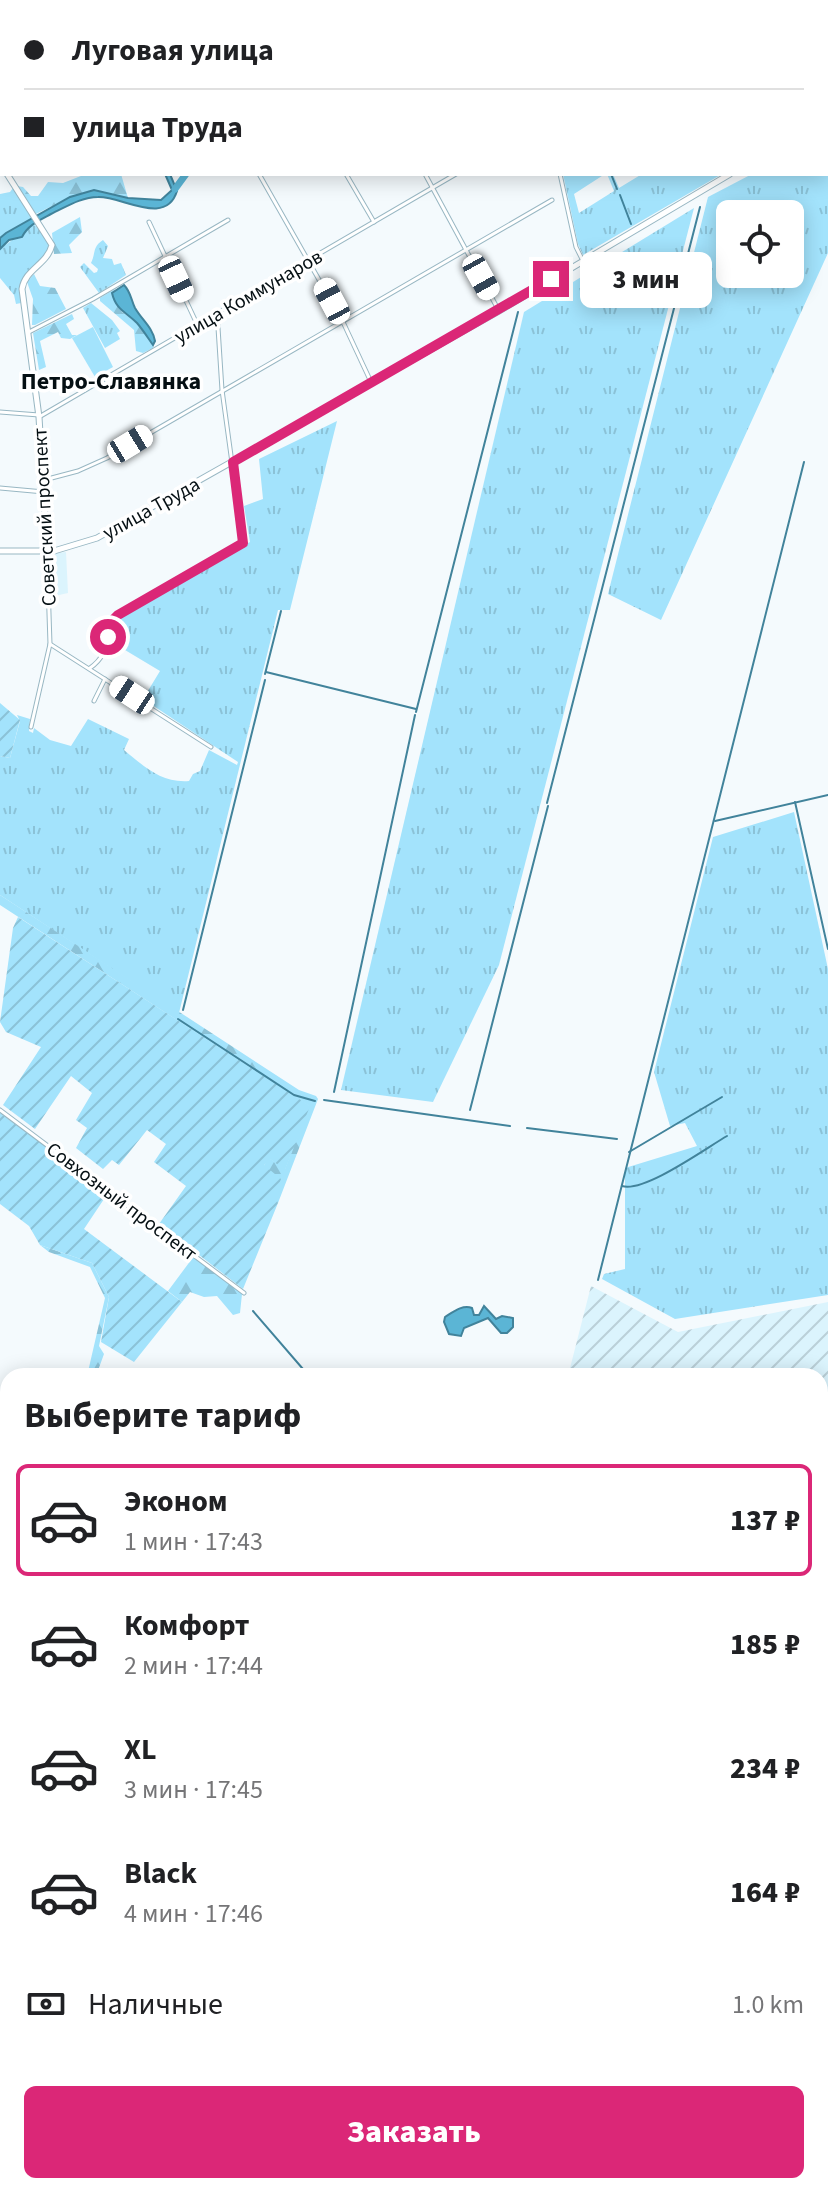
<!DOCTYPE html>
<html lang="ru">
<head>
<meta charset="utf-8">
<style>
	:root { --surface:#fff; --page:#f2f2f2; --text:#202124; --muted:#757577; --line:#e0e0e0; --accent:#db2777 }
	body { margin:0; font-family:"Source Sans 3",sans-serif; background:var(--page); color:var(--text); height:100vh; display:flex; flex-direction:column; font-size:30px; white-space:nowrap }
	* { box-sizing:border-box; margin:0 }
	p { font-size:26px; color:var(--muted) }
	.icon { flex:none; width:44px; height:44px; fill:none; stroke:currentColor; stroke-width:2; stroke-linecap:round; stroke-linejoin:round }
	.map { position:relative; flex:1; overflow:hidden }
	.drawer { position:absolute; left:0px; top:1368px; width:828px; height:826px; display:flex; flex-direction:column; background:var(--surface); border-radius:24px 24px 0 0; box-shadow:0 4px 20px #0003 }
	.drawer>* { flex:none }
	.hud { position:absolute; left:0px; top:0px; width:828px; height:176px; box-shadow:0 4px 20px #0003; display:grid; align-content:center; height:176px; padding:0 24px; background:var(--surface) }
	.controls { position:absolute; left:716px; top:200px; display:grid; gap:16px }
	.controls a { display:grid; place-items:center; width:88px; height:88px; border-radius:12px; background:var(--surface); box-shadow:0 4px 20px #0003; font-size:40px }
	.end { position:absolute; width:36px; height:36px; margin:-18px; border:10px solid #db2777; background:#fff; box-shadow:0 0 0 4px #fff }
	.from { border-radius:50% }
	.bubble { position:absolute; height:56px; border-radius:12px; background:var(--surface); box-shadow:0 4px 20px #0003; font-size:26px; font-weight:800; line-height:56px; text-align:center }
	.car { position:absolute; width:24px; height:48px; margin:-24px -12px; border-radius:10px; box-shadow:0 0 6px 2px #0007; background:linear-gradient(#fff 24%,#345 0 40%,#fff 0 76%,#345 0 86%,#fff 0) }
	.hud b { display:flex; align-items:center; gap:28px; height:76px; font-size:30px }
	.hud b+b { border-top:2px solid var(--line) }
	.hud i { width:20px; height:20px; background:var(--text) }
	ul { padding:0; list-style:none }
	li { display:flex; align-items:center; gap:24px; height:112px; margin:0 16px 12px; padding:0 8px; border:4px solid transparent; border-radius:12px }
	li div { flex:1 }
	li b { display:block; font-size:30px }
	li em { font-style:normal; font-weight:800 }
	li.on { border-color:var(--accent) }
	li>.icon { width:72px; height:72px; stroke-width:1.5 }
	h2 { padding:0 24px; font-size:36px; line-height:96px }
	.pay { display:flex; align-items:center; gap:20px; height:88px; padding:0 24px; font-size:30px }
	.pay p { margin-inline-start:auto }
	.button { display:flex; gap:16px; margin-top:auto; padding:16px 24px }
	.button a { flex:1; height:92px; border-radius:12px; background:var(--accent); color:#fff; font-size:32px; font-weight:800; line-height:92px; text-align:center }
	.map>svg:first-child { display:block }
	.built { fill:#dbf4fd }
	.industrial { fill:url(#industrial-furrows) }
	.grass { fill:url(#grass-tufts); fill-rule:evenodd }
	.forest { fill:url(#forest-firs) }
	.garden { fill:url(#garden-furrows) }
	.pitch { fill:#a3e3fc }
	.water { fill:#5bb5d5; stroke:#41839b; stroke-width:2 }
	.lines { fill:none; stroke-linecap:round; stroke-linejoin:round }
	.stream { stroke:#41839b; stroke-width:2 }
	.river { stroke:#5bb5d5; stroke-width:7 }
	.street-casing { stroke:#98b7c3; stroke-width:5 }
	.secondary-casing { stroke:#98b7c3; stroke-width:7 }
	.street { stroke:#fff; stroke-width:3 }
	.secondary { stroke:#fff; stroke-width:5 }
	.rail-casing { stroke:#3b4448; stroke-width:5 }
	.rail { stroke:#fff; stroke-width:2; stroke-dasharray:6; stroke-linecap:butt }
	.route { stroke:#db2777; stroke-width:10 }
	.labels { text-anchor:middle; stroke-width:7; stroke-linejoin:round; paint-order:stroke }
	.street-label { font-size:20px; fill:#050f13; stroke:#fff }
	.quarter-label { font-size:24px; font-weight:bold; fill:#050f13; stroke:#fff }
</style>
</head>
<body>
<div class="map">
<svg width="828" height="2193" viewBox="0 0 828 2193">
	<defs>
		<pattern id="industrial-furrows" width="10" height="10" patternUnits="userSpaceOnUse" patternTransform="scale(2)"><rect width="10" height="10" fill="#dbf4fd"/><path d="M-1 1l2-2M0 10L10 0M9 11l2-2" fill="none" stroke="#bad0d8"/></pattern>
		<pattern id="grass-tufts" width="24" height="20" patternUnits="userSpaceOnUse" patternTransform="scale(2)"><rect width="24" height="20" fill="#a3e3fc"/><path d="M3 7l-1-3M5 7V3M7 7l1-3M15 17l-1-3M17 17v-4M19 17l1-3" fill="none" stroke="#8bc2d7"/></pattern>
		<pattern id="forest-firs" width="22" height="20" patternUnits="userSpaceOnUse" patternTransform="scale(2)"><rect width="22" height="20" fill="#a3e3fc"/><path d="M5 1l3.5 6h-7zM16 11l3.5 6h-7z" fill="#8bc2d7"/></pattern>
		<pattern id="garden-furrows" width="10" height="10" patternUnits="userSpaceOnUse" patternTransform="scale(2)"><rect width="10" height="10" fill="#a3e3fc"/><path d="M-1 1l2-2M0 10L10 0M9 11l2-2" fill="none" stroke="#8bc2d7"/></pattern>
	</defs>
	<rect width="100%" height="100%" fill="#f4fafd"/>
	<!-- built -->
	<polygon class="built" points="66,552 68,593 50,597 48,554"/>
	<!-- industrial -->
	<g class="industrial">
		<polygon points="591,1286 678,1332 828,1302 828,1581 820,1587 820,1376 568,1376"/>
		<polygon points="820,2139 828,2141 828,2193 763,2193 765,2186 820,2186"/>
		<polygon points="368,2186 605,2186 604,2193 365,2193"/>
	</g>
	<!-- grass -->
	<g class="grass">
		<path d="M826,140H828V253L661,620L608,594L708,197L752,174H826ZM730,214H790V274H730Z"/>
		<polygon points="563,174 605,174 574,194 579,213 614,191 607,174 613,174 619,188 642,174 722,174 583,255 578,244"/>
		<polygon points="13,188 32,218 0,238 0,194 10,192"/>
		<polygon points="694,208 499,965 433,1102 341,1090 524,312"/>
		<path d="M34,224C39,230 48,239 49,247C50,270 14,263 21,303L16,304L14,295L0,278V249Z"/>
		<path d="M103,240L108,246L103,258L112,259L114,265L121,263L126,275L99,293L80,267L84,263L94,273L97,272L98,269L91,263C96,253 92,247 103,240Z"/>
		<polygon points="91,303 112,320 120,331 117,333 120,339 105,348 83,308"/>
		<path d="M337,421L290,610H278L179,1013L0,895V756L10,758L20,721L17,715L30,719L29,731L33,733L34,728L50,740L71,746L88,719L129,739L124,750C145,767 161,783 189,781L193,774L200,771L209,750L237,765L238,762L143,699L160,671L115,644L117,622L128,611L250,542L244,506L263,499L259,459Z"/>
		<polygon points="794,812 828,969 828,1295 675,1319 602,1279 604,1274 625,1269 625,1168 697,1146 685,1123 670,1126 654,1072 713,837"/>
	</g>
	<!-- forest -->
	<g class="forest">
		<path d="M86,174H121L128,198C91,186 69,197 36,214L17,186L23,187L31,196H38L48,182L63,183Z"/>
		<polygon points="80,217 82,232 69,245 72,253 54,254 52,233"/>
		<polygon points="34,274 40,286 55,288 66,309 35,325 32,325 33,299 27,282"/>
		<polygon points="115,289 112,293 122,312 137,323 153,345 153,348 143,353 136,351 134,330 100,301 100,298"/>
		<polygon points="72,314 74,319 66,324 72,335 77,335 70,339 61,338 58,332 40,341 46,367 39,370 33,333"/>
		<polygon points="0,895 299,1090 316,1096 318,1099 278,1203 274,1200 264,1165 269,1158 285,1169 309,1106 0,905"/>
		<polygon points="40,1245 92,1263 109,1297 99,1346 104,1354 96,1376 87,1376 105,1298 90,1267 49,1252"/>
		<polygon points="194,1256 239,1291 242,1294 240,1313 233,1315 217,1296 204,1297 190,1292 182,1302 168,1291"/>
	</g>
	<!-- garden -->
	<g class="garden">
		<polygon points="0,703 20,720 10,758 0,756"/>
		<polygon points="18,917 310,1106 285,1170 270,1159 264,1165 281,1179 275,1196 278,1203 243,1289 159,1224 186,1186 154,1162 166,1144 147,1130 119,1165 112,1160 103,1169 76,1148 87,1128 76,1120 92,1093 71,1076 35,1129 3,1105 41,1047 6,1032 0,1022 13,928"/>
		<polygon points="0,1113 108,1193 84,1229 182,1302 134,1362 101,1342 109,1297 92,1263 40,1245 29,1226 0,1204"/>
	</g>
	<!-- pitch -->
	<polygon class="pitch" points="93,327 113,367 95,377 72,338"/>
	<!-- water -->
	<g class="water">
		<path d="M165,174H170L177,191C166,227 122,196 98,197C81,197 66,207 51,214C40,220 28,225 22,237L9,240L0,249V238L6,233L70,197L94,190L128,198L161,200L172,190Z"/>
		<path d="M124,285C131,292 131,300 135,308C142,320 153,328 155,341L153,345C148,338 143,330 137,323C126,312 116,310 112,293Z"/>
		<path d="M484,1306L496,1319L502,1316L513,1318V1327L507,1333H501L488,1318L464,1328L461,1336L449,1334L444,1322L445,1317C453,1312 463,1304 472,1308L474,1315H479Z"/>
	</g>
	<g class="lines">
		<!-- stream -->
		<g class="stream">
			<polyline points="537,0 538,2"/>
			<polyline points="611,174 617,189"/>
			<polyline points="620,195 631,224"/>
			<polyline points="266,672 416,709"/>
			<polyline points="265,674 281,611"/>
			<polyline points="416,712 518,312"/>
			<polyline points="795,802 828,949"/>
			<polyline points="547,803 700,207"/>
			<polyline points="715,821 828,795"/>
			<polyline points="183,1010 265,680"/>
			<polyline points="178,1019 294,1095 315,1101"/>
			<polyline points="334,1092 415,715"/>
			<polyline points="324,1100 510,1126"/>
			<polyline points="470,1110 548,806"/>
			<polyline points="527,1128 617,1139"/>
			<polyline points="629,1152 722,1097"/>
			<path d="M622,1186C644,1193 706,1148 727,1136"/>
			<polyline points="598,1280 804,462"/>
			<polyline points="253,1311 309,1376"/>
			<polyline points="820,1596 828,1593"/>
			<polyline points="820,1724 828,1725"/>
			<polyline points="820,2010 828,2016"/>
			<polyline points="157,2186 157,2193"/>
		</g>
		<!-- river -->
		<g class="river">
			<polyline points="482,2 488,0"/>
			<polyline points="175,189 186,174"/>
		</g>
		<!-- street casing -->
		<g class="street-casing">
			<g id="street">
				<polyline points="53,0 54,2"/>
				<polyline points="121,0 122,2"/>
				<polyline points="201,0 202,2"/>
				<polyline points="579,0 579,2"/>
				<polyline points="392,2 394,0"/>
				<polyline points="0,26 2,30"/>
				<polyline points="0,139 2,138"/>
				<polyline points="259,174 343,322 371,382"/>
				<polyline points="346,174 374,222"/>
				<polyline points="425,174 499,311"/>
				<polyline points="560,174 576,247 582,259"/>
				<polyline points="149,222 197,324"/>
				<polyline points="29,332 93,299 228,220"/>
				<polyline points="0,412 39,415"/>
				<polyline points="39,417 456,174"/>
				<polyline points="44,480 78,471 107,458 552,200"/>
				<polyline points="0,488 44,492"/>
				<polyline points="50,644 211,747"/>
				<path d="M90,668C114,651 101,634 118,615L243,543L222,390L217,312"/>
				<polyline points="94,701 105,679"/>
				<polyline points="31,727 50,644 47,553"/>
				<polyline points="0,1110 244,1293"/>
				<polyline points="820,1873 828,1867"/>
				<polyline points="824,2132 828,2133"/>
			</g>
		</g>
		<!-- secondary casing -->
		<g class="secondary-casing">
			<g id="secondary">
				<polyline points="826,120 828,118"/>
				<polyline points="826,130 828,130"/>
				<polyline points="0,167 2,169"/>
				<path d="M7,174L52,245C47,265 25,269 22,289L39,417L47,551"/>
				<polyline points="0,551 54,551 97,538 499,311 730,174"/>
			</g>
		</g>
		<!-- street -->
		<use href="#street" class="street"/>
		<!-- secondary -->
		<use href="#secondary" class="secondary"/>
		<!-- rail casing -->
		<g class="rail-casing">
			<g id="rail">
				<polyline points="820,2051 828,2050"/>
				<polyline points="714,2193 716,2186"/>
			</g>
		</g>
		<!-- rail -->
		<use href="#rail" class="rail"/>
	</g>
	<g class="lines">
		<!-- route -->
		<polyline class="route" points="108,637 112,621 118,615 243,543 233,462 551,279"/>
	</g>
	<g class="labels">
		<!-- street labels -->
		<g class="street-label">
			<text transform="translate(248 296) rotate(-30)" y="7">улица Коммунаров</text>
			<text transform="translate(151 508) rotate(-29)" y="7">улица Труда</text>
			<text transform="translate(44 517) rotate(-93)" y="7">Советский проспект</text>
			<text transform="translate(122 1201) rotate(37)" y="7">Совхозный проспект</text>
		</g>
		<!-- quarter labels -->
		<g class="quarter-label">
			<text x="111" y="389">Петро-Славянка</text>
		</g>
	</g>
</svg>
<div class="controls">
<a><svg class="icon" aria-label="locate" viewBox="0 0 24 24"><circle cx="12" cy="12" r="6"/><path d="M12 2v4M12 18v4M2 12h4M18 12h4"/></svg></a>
</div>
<i class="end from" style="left:108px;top:637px"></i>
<i class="end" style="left:551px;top:279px"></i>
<div class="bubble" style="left:580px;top:252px;width:132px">3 мин</div>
<i class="car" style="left:481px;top:277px;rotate:151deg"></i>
<i class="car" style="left:176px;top:279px;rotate:155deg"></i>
<i class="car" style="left:332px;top:301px;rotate:332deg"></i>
<i class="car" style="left:130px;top:444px;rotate:59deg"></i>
<i class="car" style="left:132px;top:695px;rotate:303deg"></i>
<div class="hud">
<b><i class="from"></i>Луговая улица</b>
<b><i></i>улица Труда</b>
</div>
<section class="drawer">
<h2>Выберите тариф</h2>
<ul>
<li class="on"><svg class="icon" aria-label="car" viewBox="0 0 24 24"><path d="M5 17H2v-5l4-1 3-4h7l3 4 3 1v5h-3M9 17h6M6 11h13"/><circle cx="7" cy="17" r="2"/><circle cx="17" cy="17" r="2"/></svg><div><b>Эконом</b><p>1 мин · 17:43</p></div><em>137 ₽</em></li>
<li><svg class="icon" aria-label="car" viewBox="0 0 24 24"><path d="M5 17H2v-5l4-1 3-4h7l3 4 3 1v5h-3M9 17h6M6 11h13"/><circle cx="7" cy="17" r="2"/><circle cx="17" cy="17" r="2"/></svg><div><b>Комфорт</b><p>2 мин · 17:44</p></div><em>185 ₽</em></li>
<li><svg class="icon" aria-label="car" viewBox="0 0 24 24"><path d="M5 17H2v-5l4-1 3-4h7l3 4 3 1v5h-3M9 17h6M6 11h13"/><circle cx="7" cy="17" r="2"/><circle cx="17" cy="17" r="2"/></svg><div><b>XL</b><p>3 мин · 17:45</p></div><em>234 ₽</em></li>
<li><svg class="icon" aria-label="car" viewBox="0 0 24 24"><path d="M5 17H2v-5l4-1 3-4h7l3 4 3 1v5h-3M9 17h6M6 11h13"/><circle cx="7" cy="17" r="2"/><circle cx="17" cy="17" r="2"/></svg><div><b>Black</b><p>4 мин · 17:46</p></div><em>164 ₽</em></li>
</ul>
<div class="pay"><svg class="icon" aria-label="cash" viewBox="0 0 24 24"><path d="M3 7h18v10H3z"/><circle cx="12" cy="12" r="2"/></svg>Наличные<p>1.0 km</p></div>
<div class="button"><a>Заказать</a></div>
</section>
</div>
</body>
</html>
